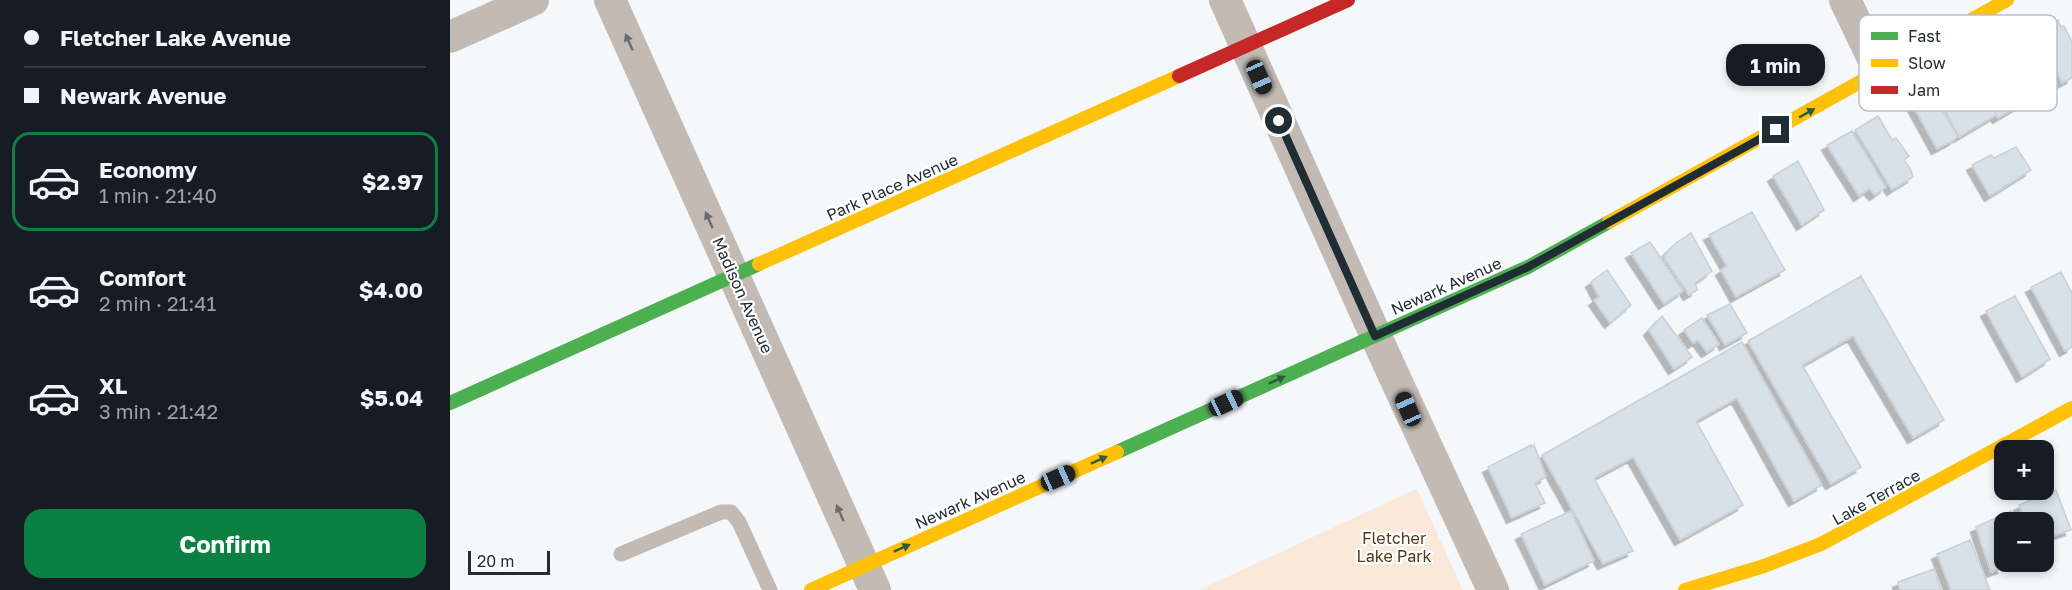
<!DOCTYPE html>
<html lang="en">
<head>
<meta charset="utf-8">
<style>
	:root { --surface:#171b24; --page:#20242c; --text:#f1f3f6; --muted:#9ea1a6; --line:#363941; --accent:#0b8043 }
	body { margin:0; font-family:"Golos Text",sans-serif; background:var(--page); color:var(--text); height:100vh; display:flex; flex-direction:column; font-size:22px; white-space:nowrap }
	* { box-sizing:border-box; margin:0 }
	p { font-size:20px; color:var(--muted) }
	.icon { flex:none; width:33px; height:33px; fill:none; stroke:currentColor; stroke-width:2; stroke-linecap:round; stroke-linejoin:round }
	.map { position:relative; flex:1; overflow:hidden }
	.sheet { display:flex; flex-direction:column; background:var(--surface); width:450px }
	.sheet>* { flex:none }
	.top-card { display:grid; align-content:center; height:132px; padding:0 24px; background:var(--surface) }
	.tools { position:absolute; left:1544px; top:440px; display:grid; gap:12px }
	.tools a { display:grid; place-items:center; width:60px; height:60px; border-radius:12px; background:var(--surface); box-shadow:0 3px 9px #0003; font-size:30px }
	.scale { position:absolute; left:18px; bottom:15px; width:82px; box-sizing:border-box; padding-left:6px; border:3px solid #212d35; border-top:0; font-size:16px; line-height:21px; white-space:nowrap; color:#212d35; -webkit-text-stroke:4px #fff; paint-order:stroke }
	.end { position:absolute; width:27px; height:27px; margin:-14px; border:8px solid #212d35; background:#fff; box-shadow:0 0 0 3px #fff }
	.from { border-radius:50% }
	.bubble { position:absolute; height:42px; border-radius:18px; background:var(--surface); box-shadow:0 3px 9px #0003; font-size:20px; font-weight:700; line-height:42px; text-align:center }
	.car { position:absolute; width:18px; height:36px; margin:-18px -9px; border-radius:8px; box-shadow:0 0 4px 2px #0007; background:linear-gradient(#222 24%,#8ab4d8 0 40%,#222 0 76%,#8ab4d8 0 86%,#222 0) }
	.top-card b { display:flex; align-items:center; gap:21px; height:57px; font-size:22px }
	.top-card b+b { border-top:2px solid var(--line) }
	.top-card i { width:15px; height:15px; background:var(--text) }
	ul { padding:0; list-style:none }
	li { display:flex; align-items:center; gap:18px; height:99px; margin:0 12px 9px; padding:0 12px; border:3px solid transparent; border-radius:18px }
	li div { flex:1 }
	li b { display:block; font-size:22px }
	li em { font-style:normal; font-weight:700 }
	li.current { border-color:var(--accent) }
	li>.icon { width:54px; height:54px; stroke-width:1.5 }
	.primary-button { display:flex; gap:12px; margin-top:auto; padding:12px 24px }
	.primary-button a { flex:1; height:69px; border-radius:18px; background:var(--accent); color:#fff; font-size:24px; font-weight:700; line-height:69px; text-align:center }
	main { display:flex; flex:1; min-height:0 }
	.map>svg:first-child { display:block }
	.green { fill:#fae8d8 }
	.building { fill:#d8e1e8; stroke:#c9d0d5; stroke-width:1.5; filter:url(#shadow) }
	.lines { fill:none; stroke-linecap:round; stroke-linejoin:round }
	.lane { stroke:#c2bab3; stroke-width:15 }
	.street { stroke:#c2bab3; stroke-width:32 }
	.fast { stroke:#4caf50; stroke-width:14 }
	.slow { stroke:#ffc107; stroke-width:14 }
	.jam { stroke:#c62828; stroke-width:14 }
	.oneway { fill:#696c6e }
	.oneway2 { fill:#305a3e }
	.route { stroke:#212d35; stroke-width:8 }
	.labels { text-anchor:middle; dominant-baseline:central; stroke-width:4.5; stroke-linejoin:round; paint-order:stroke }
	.street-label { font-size:16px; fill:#212d35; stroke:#fff }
	.park-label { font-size:16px; fill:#563719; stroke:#fff }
	.key { fill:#fff; stroke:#bcc0c2; stroke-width:1.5 }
	.key-label { font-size:16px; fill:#212d35 }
</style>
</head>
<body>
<main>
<section class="sheet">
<div class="top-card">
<b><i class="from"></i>Fletcher Lake Avenue</b>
<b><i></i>Newark Avenue</b>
</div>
<ul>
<li class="current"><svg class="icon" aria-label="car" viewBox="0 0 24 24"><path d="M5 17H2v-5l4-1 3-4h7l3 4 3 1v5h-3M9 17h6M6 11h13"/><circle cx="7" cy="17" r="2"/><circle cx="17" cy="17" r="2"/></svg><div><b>Economy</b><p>1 min · 21:40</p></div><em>$2.97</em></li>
<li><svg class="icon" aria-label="car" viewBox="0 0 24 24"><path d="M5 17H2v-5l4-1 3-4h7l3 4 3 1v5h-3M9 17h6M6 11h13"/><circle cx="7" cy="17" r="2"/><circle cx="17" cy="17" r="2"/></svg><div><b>Comfort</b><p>2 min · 21:41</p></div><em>$4.00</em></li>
<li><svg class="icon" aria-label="car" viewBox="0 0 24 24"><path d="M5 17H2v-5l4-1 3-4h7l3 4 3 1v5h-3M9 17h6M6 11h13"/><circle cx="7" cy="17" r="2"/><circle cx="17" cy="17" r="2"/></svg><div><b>XL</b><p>3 min · 21:42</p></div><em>$5.04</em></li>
</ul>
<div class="primary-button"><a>Confirm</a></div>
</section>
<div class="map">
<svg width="1622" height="590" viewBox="0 0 1622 590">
	<defs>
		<filter id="shadow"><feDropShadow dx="-5.5" dy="5.5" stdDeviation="0" flood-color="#0004"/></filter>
	</defs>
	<rect width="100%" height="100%" fill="#f5f8fb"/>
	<path class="green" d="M967,489L1013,590H749L966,489Z"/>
	<path class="building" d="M1608,20L1611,27L1614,26L1622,42V78L1612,83L1590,31Z
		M1543,54L1570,105L1548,118L1520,68Z
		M1517,81L1520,87L1527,83L1546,115L1509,137L1489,98Z
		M1479,89L1508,136L1504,140L1487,149L1460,100Z
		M1428,116L1442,140L1446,138L1459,156L1454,160L1461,170L1463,177L1442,190L1405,130Z
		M1402,131L1436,187L1425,195L1419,189L1409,196L1377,145Z
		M1566,147L1581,170L1540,196L1522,165L1541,155L1544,158Z
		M1348,161L1374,210L1352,225L1323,176Z
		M1302,212L1335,270L1286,297L1271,270L1277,266L1259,235Z
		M1241,233L1262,271L1245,283L1247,290L1239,295L1214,258L1218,251L1226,243Z
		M1200,242L1233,291L1214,304L1181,253Z
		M1157,270L1181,305L1160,323L1144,300L1149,297L1141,282Z
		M1611,272L1622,293V347L1615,351L1581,287Z
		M1411,276L1494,420L1463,438L1403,336L1352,365L1411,467L1381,484L1298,341Z
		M1565,296L1600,359L1572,377L1536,311Z
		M1280,304L1297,333L1275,345L1257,315Z
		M1212,316L1242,357L1224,369L1199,330Z
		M1252,318L1269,344L1257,352L1248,340L1243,343L1234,330Z
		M1292,342L1372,485L1344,501L1287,398L1246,421L1293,505L1230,540L1183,457L1144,478L1183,551L1153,564L1092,455Z
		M1081,445L1082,447L1084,445L1096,477L1085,483L1095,503L1062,518L1038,467Z
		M1606,490L1621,530L1593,539V522H1576L1569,505Z
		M1121,511L1144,561L1095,585L1071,534Z
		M1561,511L1565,522H1554L1555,561L1551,562L1553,568L1541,572L1526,527Z
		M1520,540L1540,590H1501L1487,554Z
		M1484,569L1491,590H1450L1448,582Z"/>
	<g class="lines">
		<path class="lane" d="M171,554L271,512H281L289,522L320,590"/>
		<path class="street" d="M160,0L425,590
			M775,0L939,365L1043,590
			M1395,0L1430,73
			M0,37L83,0"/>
		<path class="fast" d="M0,403L309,264
			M667,452L1078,267L1159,222"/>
		<path class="slow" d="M1159,222L1557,0
			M309,264L729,76
			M361,590L667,452
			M1235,590L1314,566L1371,544L1622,408"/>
		<path class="jam" d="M729,76L898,0"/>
	</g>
	<defs><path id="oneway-solid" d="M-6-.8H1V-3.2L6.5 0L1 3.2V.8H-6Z" transform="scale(1.5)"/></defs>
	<g class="oneway">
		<use href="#oneway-solid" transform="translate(179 42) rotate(-114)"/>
		<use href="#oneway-solid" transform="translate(259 220) rotate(-114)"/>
		<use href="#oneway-solid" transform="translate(390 513) rotate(-114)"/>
	</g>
	<g class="oneway2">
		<use href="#oneway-solid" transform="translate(1357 113) rotate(-29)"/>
		<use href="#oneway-solid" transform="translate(827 380) rotate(-24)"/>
		<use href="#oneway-solid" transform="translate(649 460) rotate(-24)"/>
		<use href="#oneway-solid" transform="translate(452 548) rotate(-24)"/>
	</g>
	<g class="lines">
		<path class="route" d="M829,121L925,336L1078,267L1326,130"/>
	</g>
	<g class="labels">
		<g class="street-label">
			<text transform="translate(442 187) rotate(-24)">Park Place Avenue</text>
			<text transform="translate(996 286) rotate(-24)">Newark Avenue</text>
			<text transform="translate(293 295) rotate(66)">Madison Avenue</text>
			<text transform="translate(1426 497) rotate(-29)">Lake Terrace</text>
			<text transform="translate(520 500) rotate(-24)">Newark Avenue</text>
		</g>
		<g class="park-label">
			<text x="944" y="538">Fletcher<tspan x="944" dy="18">Lake Park</tspan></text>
		</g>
	</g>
	<rect x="1409" y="15" width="198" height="96" rx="9" class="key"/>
	<rect x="1421" y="32" width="27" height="8" fill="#4caf50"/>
	<rect x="1421" y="59" width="27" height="8" fill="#ffc107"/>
	<rect x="1421" y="86" width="27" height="8" fill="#c62828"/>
	<g class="key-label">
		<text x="1458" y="42">Fast</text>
		<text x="1458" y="69">Slow</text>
		<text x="1458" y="96">Jam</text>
	</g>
</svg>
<div class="tools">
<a>+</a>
<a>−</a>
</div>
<div class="scale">20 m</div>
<i class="end from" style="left:829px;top:121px"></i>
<i class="end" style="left:1326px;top:130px"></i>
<div class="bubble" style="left:1276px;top:44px;width:99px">1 min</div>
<i class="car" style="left:809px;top:77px;rotate:156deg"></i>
<i class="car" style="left:776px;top:403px;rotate:65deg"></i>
<i class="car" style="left:958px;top:409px;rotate:336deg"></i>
<i class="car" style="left:608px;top:478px;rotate:66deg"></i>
</div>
</main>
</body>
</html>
